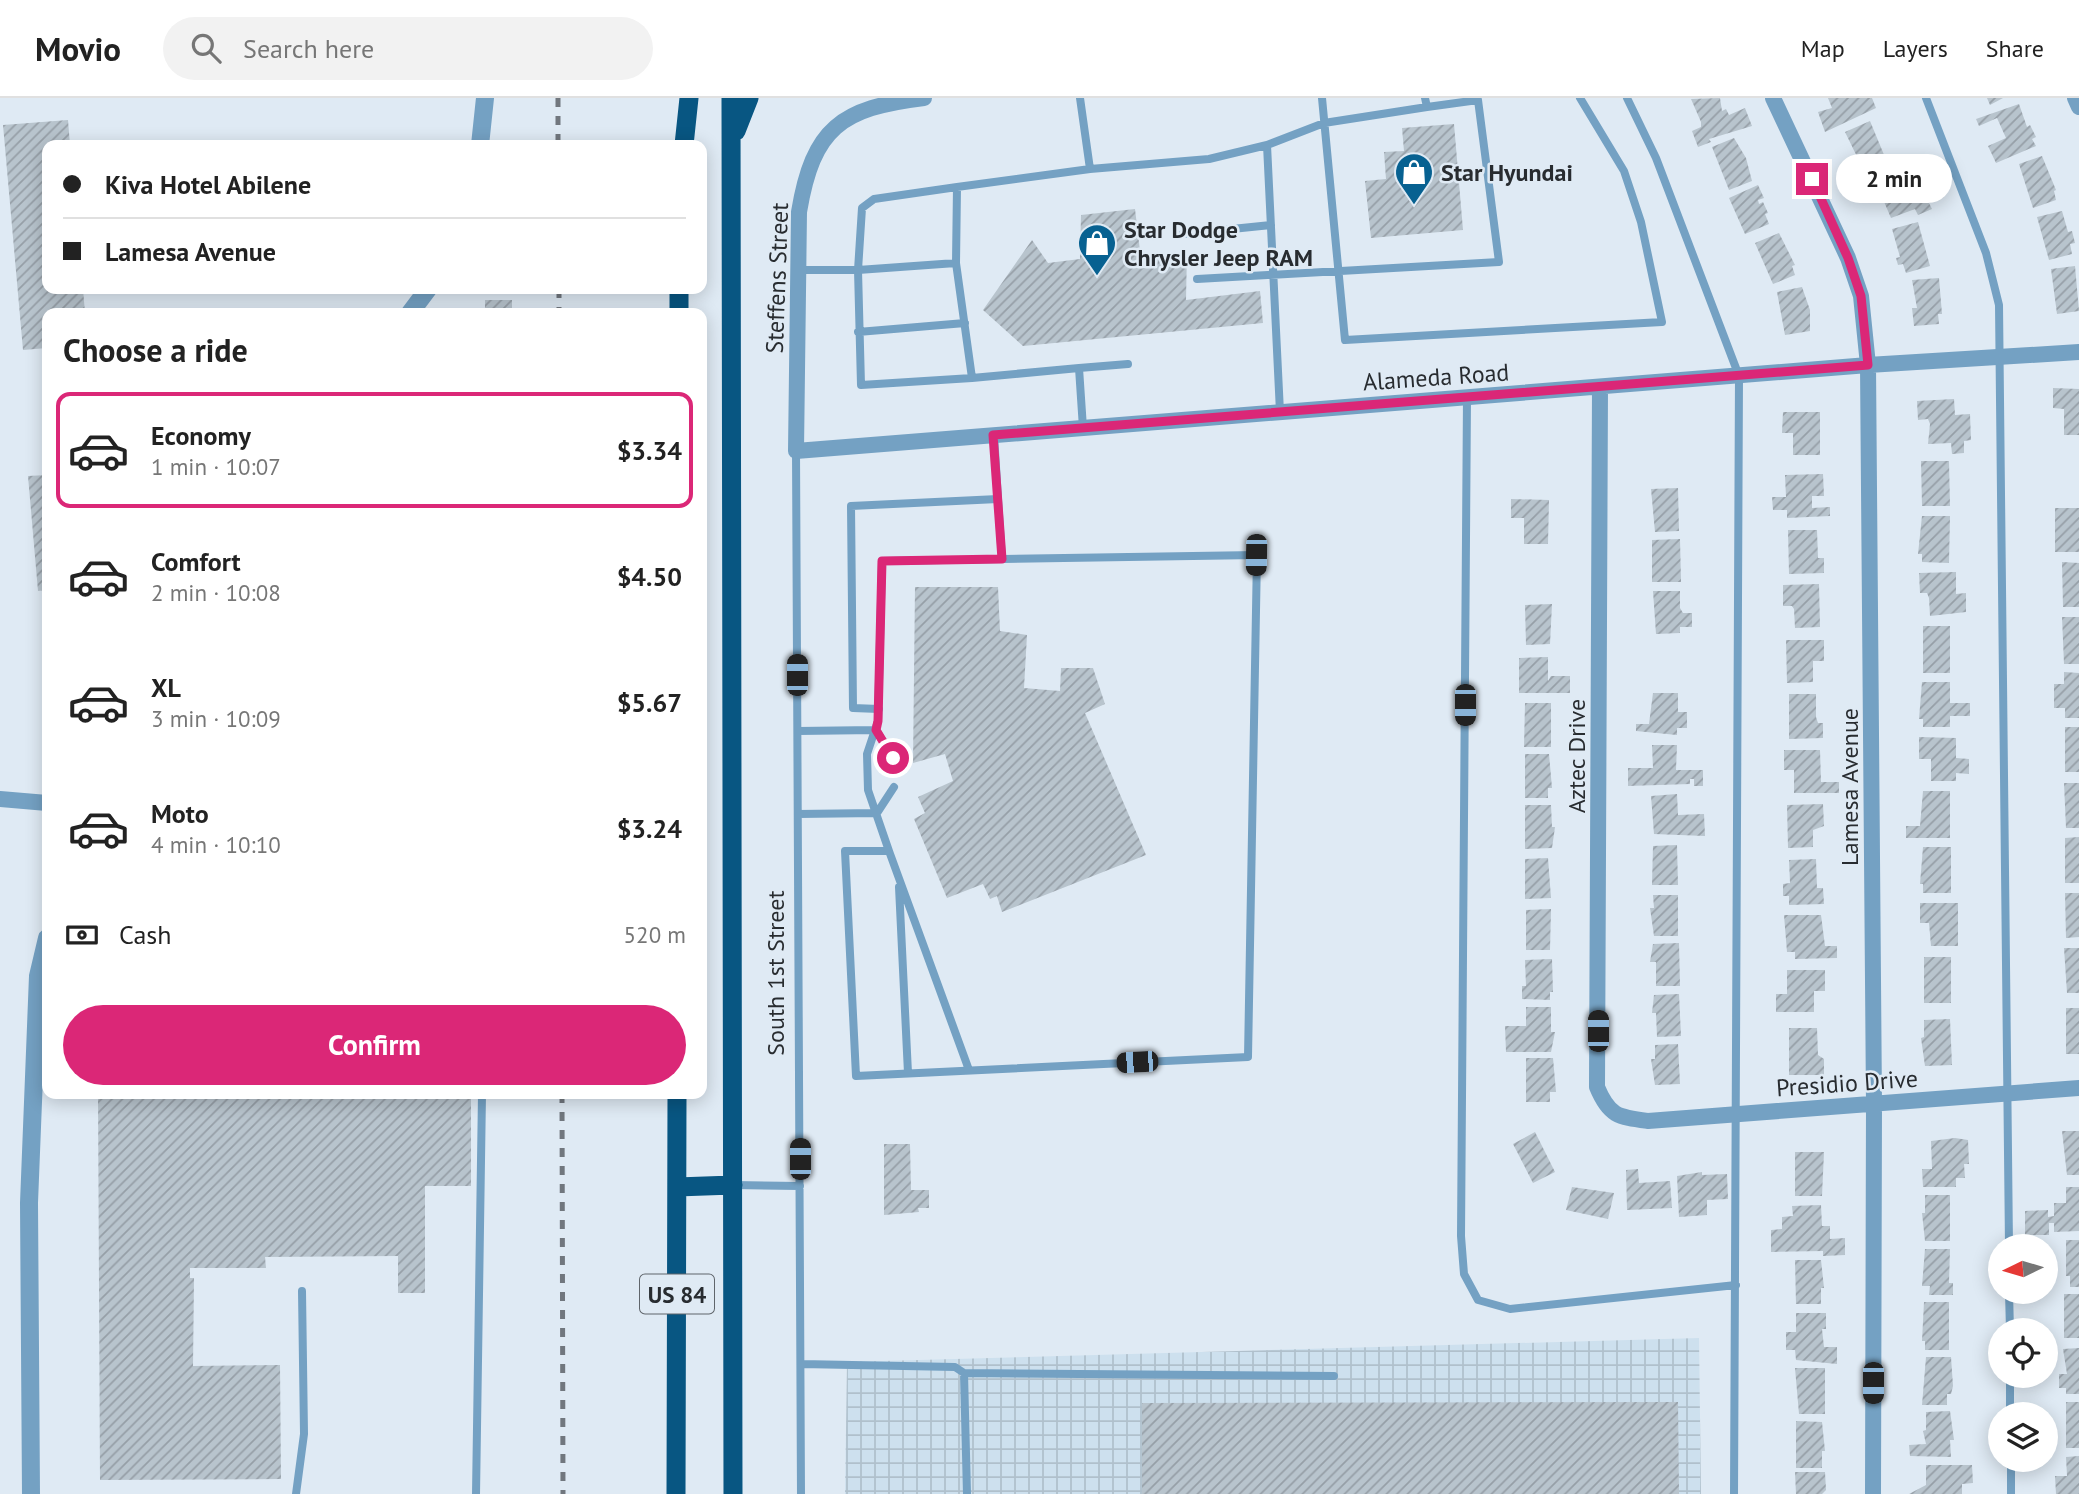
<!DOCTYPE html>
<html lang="en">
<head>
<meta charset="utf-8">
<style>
	:root { --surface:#fff; --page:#f2f2f2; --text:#222; --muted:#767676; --line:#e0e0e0; --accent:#db2777 }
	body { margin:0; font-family:"PT Sans",sans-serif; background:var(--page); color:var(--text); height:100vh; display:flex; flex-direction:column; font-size:26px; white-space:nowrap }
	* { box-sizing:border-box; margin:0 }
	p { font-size:23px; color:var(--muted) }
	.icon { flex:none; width:38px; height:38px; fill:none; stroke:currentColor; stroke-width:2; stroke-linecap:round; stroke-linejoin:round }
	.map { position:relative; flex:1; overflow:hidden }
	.drawer { position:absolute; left:42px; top:210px; width:665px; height:791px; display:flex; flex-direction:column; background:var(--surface); border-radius:14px; box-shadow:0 4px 18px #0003 }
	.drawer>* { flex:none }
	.top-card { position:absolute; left:42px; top:42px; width:665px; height:154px; border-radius:14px; box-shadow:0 4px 18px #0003; display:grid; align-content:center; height:154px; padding:0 21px; background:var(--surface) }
	.needle { width:46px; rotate:265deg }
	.controls { position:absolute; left:1988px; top:1136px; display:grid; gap:14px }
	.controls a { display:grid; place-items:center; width:70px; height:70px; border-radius:50%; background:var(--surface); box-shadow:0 4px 18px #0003; font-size:35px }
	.end { position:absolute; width:32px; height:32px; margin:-16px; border:9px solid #db2777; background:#fff; box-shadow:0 0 0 4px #fff }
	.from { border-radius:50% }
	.bubble { position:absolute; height:49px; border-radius:24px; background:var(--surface); box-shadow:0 4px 18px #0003; font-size:23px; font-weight:700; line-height:49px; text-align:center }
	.car { position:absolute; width:21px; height:42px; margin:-21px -10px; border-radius:9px; box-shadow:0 0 5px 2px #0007; background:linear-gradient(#222 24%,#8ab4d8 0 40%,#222 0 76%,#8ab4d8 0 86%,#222 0) }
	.top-card b { display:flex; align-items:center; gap:24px; height:66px; font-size:26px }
	.top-card b+b { border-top:2px solid var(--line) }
	.top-card i { width:18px; height:18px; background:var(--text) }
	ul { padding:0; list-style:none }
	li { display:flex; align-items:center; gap:21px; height:116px; margin:0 14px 10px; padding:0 7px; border:4px solid transparent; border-radius:14px }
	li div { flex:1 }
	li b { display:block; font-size:26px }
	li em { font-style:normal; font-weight:700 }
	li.on { border-color:var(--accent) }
	li>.icon { width:63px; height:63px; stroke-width:1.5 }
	h2 { padding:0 21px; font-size:32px; line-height:84px }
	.pay { display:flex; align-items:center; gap:18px; height:77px; padding:0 21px; font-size:26px }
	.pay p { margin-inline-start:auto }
	.button { display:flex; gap:14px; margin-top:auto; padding:14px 21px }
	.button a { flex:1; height:80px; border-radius:42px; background:var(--accent); color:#fff; font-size:28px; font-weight:700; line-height:80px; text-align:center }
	header { display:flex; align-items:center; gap:42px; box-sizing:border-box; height:98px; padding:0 35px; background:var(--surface); border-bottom:2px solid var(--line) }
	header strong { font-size:33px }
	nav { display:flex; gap:38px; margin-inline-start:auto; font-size:24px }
	.search { width:490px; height:63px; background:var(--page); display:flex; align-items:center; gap:18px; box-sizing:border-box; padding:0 24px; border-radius:38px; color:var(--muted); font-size:26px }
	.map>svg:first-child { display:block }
	.industrial { fill:url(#industrial-grid) }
	.building { fill:url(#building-hatch) }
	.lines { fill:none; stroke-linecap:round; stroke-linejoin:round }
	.service { stroke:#74a1c3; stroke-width:8 }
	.minor { stroke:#74a1c3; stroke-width:16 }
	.tertiary { stroke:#74a1c3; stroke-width:18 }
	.trunk { stroke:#085682; stroke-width:19 }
	.rail { stroke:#71777e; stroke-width:5; stroke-dasharray:9 9; stroke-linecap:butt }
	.route { stroke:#db2777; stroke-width:9 }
	.labels { text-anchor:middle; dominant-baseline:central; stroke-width:5; stroke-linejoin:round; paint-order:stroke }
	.shield { fill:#dfeaf4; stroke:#5f656b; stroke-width:2 }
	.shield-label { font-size:23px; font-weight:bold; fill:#282c30 }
	.poi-label { font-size:24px; font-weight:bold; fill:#282c30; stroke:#dfeaf4; text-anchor:start }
	.street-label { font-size:24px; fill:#282c30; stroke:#dfeaf4 }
</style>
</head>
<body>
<header>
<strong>Movio</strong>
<div class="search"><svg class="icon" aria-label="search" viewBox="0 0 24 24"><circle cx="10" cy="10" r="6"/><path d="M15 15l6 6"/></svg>Search here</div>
<nav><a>Map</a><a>Layers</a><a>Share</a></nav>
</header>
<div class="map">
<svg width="2079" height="1396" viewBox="0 0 2079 1396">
	<defs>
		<pattern id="industrial-grid" width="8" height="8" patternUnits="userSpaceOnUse" patternTransform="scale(1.75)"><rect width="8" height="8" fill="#cde0ee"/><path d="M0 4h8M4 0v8" fill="none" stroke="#b0c0cc"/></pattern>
		<pattern id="building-hatch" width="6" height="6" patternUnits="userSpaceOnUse" patternTransform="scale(1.75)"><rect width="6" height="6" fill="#b8c4cd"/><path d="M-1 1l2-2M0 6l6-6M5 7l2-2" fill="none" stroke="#969fa7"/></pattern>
	</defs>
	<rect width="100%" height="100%" fill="#dfeaf4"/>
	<path class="industrial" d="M1699,1240L1701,1396H845L847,1264Z"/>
	<path class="building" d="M1720,0L1722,13L1726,11L1729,17L1745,10L1752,28L1709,41L1711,44L1698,49L1692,33L1701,29V24L1691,1Z
		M1828,0H1872L1876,10L1825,34L1818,14L1832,10Z
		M1987,0H2003L1990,7Z
		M2019,6L2027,29L2030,27L2036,39L2032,41L2036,48L1996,65L1988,48L2006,40L1997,20L1979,28L1976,21Z
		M68,22L70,47H47V191H83L85,215H47V250L23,252L3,27Z
		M1870,23L1887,64L1865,75L1845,34Z
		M1454,26L1463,132L1371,140L1365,83L1386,81L1384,54L1404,53L1402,30Z
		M1734,40L1746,60L1752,83L1729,92L1712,49Z
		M2042,58L2056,92L2054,93L2056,102L2033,110L2019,66Z
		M1904,62L1908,70L1912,68L1916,78L1923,75L1928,89L1939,85L1944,99L1929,105L1932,111L1918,117L1915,111L1891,120L1882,99L1885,97L1877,100L1869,78L1886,72L1888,77L1900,72L1897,64Z
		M1758,87L1764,100L1758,102L1759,106L1763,104L1768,115L1765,116L1769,126L1745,136L1729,100Z
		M1135,111L1141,161L1187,153L1186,202L1260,193L1263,225L1023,248L983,212L1032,142L1048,165L1080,161L1081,117Z
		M2062,113L2068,134L2072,133L2075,145L2070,146L2072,156L2049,162L2037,119Z
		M1918,124L1930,168L1906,175L1903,166L1898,167L1896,160L1900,159L1892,131Z
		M1779,135L1795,167L1792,168L1795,177L1773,186L1755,145Z
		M2075,168L2079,213L2057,216L2051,171Z
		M1939,180L1942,216H1938L1939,226L1914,228L1912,210H1917L1912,182Z
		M1802,189L1810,212V233L1785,237L1777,194Z
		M485,202H512V215H485Z
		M2053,290L2079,291V337H2064V311L2053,310Z
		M1954,301L1955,317L1970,316L1971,342L1964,343V355L1952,356L1951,345L1928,346L1930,326L1928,321L1918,322L1917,303Z
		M1783,314H1820V357H1793V335H1782Z
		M1921,363H1949L1950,408H1922Z
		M1823,376L1824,398H1812V410L1830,409V418L1787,420V412H1773L1772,399H1786L1785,377Z
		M47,377V492L38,493L28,378Z
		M1678,390L1679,433L1655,434L1651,391Z
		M1511,401L1549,402L1548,446H1524V420H1511Z
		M2055,410H2079V454H2055Z
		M1922,418H1950L1949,465L1922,464V456H1918Z
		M1788,432H1817L1818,460H1824V475L1789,476Z
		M1680,441L1681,484H1652V442Z
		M2062,464L2079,465V509H2063Z
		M1956,474V496L1966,495V514L1930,518L1929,500L1927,495H1920L1919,475Z
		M1819,486L1820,529L1795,530L1794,511L1792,508H1783V487Z
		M915,489H998L1000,533L1027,537L1024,590L1060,593L1061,570H1093L1105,606L1085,615L1146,757L1002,814L997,798L990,801L983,786L947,800L914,721L925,715L918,699L953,683L945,656L913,665Z
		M1653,493H1680V510L1683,515H1692V529H1680V535L1656,536Z
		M1552,506L1550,546L1526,547L1525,507Z
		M2062,519H2079V566H2064Z
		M1923,528H1950V575H1923Z
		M1786,542H1824V563H1813V584L1787,585Z
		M1548,559V583L1551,578H1570V595H1519V560Z
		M2064,574L2079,575V620H2065V610H2054V586H2064Z
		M1922,584H1950V605H1970V618H1950V629H1923V621H1919Z
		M1653,595H1678V614H1687V630H1677V637L1636,633V626H1649Z
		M1789,596H1816V619L1818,625H1823V640L1789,641Z
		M1525,605H1551V649H1524Z
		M2065,629H2079V674H2065Z
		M1919,639L1956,640V660L1969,661V676L1956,675V683H1931V661H1919Z
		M1652,647H1677L1676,672H1703V688H1694V681H1690V686L1628,688V670H1653Z
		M1784,652H1820L1821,684H1839V695H1794V672H1784Z
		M1525,656H1549L1552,690H1548V700H1525Z
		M2064,685H2079V730H2066Z
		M1923,693H1950V740H1906V728H1920Z
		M1677,696L1678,717L1704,716L1705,738L1654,736L1651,698Z
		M1823,706L1824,728L1813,732V749L1788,750L1787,707Z
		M1525,707H1551L1552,729H1555L1552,750L1525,751Z
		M2079,739V785H2065V740Z
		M1677,747L1678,787H1652L1653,748Z
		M1923,749H1951V795H1923V786H1920Z
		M1548,760L1551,800L1525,801V761Z
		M1816,761L1817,790H1823L1824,806L1789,807V798H1783V786L1790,785L1789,762Z
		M2065,795H2079V839L2066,840Z
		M1653,797H1678V838H1654L1650,810H1654Z
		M1920,805H1958V848H1931L1929,825H1920Z
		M1551,811L1550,852H1526V812Z
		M1784,817H1821L1825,848H1837V860L1795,861V854H1787Z
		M1679,845L1680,888H1656V864H1650L1653,846Z
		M2064,850H2079V895H2067Z
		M1924,859H1951V905H1924Z
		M1552,861L1553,894H1550V902L1522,901V888H1526L1525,862Z
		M1787,872H1825V893H1814V914H1776V896H1787Z
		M1679,896L1681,938L1657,939L1656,915H1652L1654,897Z
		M1526,909H1551V934H1555L1551,954H1506L1505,928H1526Z
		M2066,910H2079V956H2066Z
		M1950,921L1952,967L1925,968L1921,940L1924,939V922Z
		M1789,930H1817L1818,957L1824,961V977H1789Z
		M1678,946L1680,986L1655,987L1651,961H1655V947Z
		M1526,960H1553L1556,994H1550V1004H1526Z
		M98,996H471V1088H425V1195H398V1158L265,1159L266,1170H190V1180H194L193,1268L280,1267L281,1381L100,1382Z
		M2062,1033H2079V1077H2067Z
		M1535,1034L1555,1074L1533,1085L1513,1046Z
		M1955,1040L1968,1042L1969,1066H1964L1965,1080H1956V1089H1923L1922,1071H1932L1931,1043Z
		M884,1046H910L911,1092H929V1110H918L919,1114L884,1117Z
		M1795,1054H1824L1822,1098H1795Z
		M1638,1071L1639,1085L1670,1083L1672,1110L1627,1112L1626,1072Z
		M1702,1074V1077L1727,1076L1728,1101L1707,1102V1117L1679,1119L1677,1078Z
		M1572,1089L1614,1095L1608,1121L1566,1112Z
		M2066,1089H2079V1133L2054,1134V1125H2049V1137H2025V1113L2048,1112V1119L2054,1118V1105H2066Z
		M1925,1097H1950V1143H1925L1922,1115H1925Z
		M1821,1107L1822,1128H1830V1141L1845,1140V1157L1823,1158V1153L1771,1154V1132L1782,1131V1119L1793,1118L1792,1108Z
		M2066,1142H2079V1189H2070V1178H2066Z
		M1925,1151H1950L1949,1185H1953V1197H1929L1930,1188H1922Z
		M1795,1162H1821L1824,1190H1821V1206H1796Z
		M2064,1196H2079V1240H2064Z
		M1924,1204H1949V1252H1925V1243H1922Z
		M1796,1215H1826V1231H1822L1824,1249H1837V1266L1796,1262L1795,1252H1786V1234H1796Z
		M2079,1250V1296H2066V1290H2059V1276H2067L2063,1251Z
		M1926,1259H1951L1953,1288L1951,1296H1947V1307H1922Z
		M1795,1270H1825V1316H1799Z
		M1678,1304L1679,1396H1142V1305Z
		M2066,1304H2079V1350H2066Z
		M1950,1313L1954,1342H1950L1951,1359L1910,1358L1909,1347L1926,1346L1923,1333L1926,1332V1314Z
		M1796,1323L1822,1324L1825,1353H1822V1370H1796Z
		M2079,1358V1396H2056L2055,1378H2067L2066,1359Z
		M1926,1367H1972L1973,1385L1962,1386V1396H1909L1926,1387Z
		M1795,1374H1825L1826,1392L1822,1396H1796Z"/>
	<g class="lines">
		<path class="service" d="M1080,0L1090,71L1209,61L1267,47
			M1322,0L1345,242L1662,224L1641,124L1624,73L1580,0
			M1627,0L1656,60L1739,278L1734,1396
			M1926,0L1986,155L1999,207L2009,1148
			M957,89L874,101L862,110L858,172L861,287L972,280
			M1183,136L1271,127
			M956,165L957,89L1090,71
			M798,172H858L956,165L972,280L1079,270L1083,330
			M1197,181L1499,164L1478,2L1427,9
			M858,234L965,225
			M1079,270L1128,266
			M1467,300L1461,1138L1464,1176L1478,1202L1510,1211L1736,1187
			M1280,314L1267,47L1324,25L1427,9L1425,0
			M796,353L801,1396
			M998,401L1002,461
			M879,611L853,610L851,408L998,401L994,337
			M876,632L893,660
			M798,633L876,632
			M798,716L877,715L894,689
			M889,753L868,692L867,656L878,623L882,463L1257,457L1248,959L856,978L845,753H889L969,972
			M899,789L908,975
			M733,1087L800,1088
			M2009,1194L2010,1232
			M801,1266L955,1269L964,1275L967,1396
			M964,1275L1334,1278
			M2010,1278V1316
			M2011,1362V1396
			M296,1396L304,1336L302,1193
			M476,1396L482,996"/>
		<path class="minor" d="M924,0C841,10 813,30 799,114L796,353L1868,267L2079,254
			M1773,0L1848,160L1861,198L1868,267L1874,1006L1873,1396
			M2075,0L2079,9
			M1600,290L1597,989C1609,1018 1618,1019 1648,1023L2079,990
			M0,701L47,705"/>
		<path class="tertiary" d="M480,47L485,0
			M410,215L428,191
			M31,1396L29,1105L38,878L47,840"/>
		<path class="trunk" d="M731,0L733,1396
			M736,33L749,0
			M684,47L689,0
			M679,215V191
			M677,1089L733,1087
			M676,1396L677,996"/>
		<path class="rail" d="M558,0V47
			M559,191V215
			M562,996L563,1396"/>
	</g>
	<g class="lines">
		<path class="route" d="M893,660L876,632L878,623L882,463L1002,461L993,337L1868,267L1861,198L1848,160L1812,81"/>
	</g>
	<defs>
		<symbol id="shop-pin" viewBox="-11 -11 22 30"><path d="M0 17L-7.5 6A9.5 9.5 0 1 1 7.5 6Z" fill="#076191" stroke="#dfeaf4"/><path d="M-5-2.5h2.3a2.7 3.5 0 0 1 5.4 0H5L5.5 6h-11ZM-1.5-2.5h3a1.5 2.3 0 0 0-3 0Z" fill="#fff"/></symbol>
	</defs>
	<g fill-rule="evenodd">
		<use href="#shop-pin" x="1392" y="52" width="44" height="60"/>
		<use href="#shop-pin" x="1075" y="123" width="44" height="60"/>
	</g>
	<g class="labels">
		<rect class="shield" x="640" y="1176.5" width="74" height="39" rx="5"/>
		<g class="shield-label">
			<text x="677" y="1196">US 84</text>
		</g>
		<g class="poi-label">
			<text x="1441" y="74">Star Hyundai</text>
			<text x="1124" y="131">Star Dodge<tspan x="1124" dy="28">Chrysler Jeep RAM</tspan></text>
		</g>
		<g class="street-label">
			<text transform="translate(777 180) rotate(-88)">Steffens Street</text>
			<text transform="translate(1436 279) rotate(-4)">Alameda Road</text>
			<text transform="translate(1576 658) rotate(-90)">Aztec Drive</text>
			<text transform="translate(1849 689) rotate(-90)">Lamesa Avenue</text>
			<text transform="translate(775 875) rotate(-90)">South 1st Street</text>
			<text transform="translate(1847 985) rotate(-4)">Presidio Drive</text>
		</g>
	</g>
</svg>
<div class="controls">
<a><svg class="needle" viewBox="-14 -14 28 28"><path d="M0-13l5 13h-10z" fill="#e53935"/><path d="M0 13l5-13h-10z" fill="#767676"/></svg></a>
<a><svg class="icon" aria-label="locate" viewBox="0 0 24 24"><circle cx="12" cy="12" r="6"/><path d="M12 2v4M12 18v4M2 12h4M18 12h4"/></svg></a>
<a><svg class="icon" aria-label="layers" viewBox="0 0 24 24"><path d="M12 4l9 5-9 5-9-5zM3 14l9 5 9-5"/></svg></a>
</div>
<i class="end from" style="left:893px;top:660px"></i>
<i class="end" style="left:1812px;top:81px"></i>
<div class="bubble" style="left:1836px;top:56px;width:116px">2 min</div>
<i class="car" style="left:1256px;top:457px;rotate:181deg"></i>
<i class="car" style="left:797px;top:577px;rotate:0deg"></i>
<i class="car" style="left:1465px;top:607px;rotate:180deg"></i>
<i class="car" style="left:1598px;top:933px;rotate:0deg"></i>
<i class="car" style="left:1137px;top:964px;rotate:267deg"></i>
<i class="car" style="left:800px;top:1061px;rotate:0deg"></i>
<i class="car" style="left:1873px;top:1285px;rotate:180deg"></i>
<div class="top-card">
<b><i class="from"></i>Kiva Hotel Abilene</b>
<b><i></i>Lamesa Avenue</b>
</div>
<section class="drawer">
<h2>Choose a ride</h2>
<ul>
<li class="on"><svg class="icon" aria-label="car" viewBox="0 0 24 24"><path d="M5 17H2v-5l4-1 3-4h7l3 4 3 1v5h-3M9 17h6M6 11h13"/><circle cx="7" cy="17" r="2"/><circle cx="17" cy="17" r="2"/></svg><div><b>Economy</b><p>1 min · 10:07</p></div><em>$3.34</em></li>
<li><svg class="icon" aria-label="car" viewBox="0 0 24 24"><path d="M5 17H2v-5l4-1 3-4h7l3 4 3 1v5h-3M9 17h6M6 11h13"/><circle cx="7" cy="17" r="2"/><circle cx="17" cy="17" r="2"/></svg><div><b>Comfort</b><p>2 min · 10:08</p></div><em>$4.50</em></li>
<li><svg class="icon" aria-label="car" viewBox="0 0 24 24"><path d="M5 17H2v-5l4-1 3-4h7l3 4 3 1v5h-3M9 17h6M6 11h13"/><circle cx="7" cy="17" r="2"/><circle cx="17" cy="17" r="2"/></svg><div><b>XL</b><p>3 min · 10:09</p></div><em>$5.67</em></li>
<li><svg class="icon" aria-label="car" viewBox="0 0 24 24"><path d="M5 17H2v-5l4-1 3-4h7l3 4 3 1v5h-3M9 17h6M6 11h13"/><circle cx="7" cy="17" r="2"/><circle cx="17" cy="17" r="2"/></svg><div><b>Moto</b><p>4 min · 10:10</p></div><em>$3.24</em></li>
</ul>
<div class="pay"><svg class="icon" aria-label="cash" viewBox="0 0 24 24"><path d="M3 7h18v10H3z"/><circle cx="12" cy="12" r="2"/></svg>Cash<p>520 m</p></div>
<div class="button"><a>Confirm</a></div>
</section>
</div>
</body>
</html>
